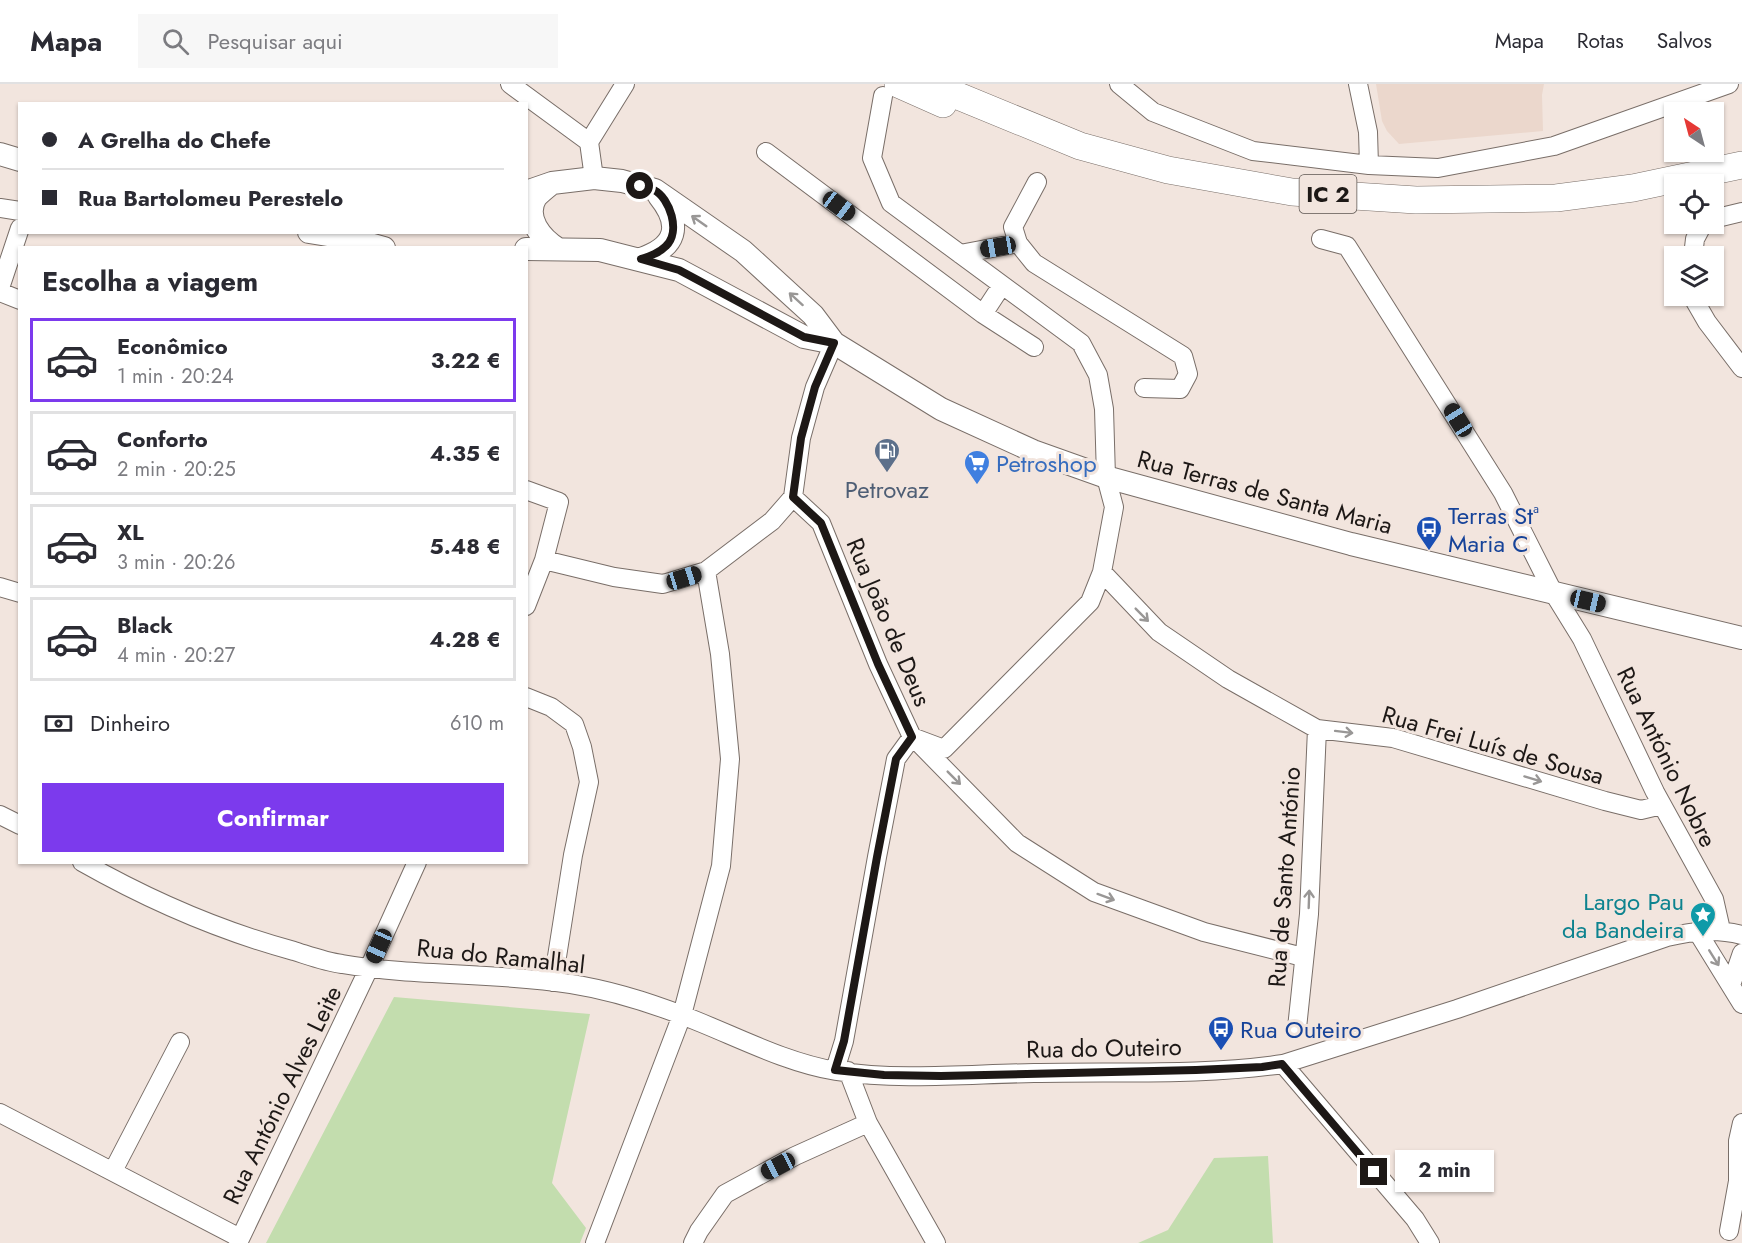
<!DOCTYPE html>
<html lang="pt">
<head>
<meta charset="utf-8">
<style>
	:root { --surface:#fff; --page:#f7f7f7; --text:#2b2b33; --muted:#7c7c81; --line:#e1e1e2; --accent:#7c3aed }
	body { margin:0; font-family:Jost,sans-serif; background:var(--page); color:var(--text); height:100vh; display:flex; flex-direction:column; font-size:22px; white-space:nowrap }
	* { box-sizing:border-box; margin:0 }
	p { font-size:20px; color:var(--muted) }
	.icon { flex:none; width:33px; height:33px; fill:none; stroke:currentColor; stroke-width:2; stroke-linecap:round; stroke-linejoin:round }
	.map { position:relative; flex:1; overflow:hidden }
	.details { position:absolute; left:18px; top:162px; width:510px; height:618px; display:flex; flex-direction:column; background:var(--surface); border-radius:0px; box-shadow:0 2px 4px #0004 }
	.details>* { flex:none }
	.banner { position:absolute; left:18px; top:18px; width:510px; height:132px; border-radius:0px; box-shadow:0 2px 4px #0004; display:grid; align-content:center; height:132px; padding:0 24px; background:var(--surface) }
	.needle { width:39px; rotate:324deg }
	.tools { position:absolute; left:1664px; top:18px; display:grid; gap:12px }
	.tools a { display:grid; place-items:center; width:60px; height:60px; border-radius:0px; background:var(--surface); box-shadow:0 2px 4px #0004; font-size:30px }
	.end { position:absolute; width:27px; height:27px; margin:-14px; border:8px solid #1d1816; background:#fff; box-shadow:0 0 0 3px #fff }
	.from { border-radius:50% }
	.bubble { position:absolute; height:42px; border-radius:0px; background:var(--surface); box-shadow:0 2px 4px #0004; font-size:20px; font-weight:700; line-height:42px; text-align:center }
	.car { position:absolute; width:18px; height:36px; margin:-18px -9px; border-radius:8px; box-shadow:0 0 4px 2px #0007; background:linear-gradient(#222 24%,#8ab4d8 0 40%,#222 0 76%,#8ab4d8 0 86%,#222 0) }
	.banner b { display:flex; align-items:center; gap:21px; height:57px; font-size:22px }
	.banner b+b { border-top:2px solid var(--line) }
	.banner i { width:15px; height:15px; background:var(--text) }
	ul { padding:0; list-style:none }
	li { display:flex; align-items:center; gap:18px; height:84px; margin:0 12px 9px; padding:0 12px; border:3px solid var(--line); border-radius:0px }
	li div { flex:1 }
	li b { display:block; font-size:22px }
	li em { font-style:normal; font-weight:700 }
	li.selected { border-color:var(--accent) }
	li>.icon { width:54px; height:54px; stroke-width:1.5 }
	h2 { padding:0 24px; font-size:27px; line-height:72px }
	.pay { display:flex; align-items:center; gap:15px; height:66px; padding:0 24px; font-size:22px }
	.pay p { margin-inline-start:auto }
	.action { display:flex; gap:12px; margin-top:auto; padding:12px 24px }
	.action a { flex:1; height:69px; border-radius:0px; background:var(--accent); color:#fff; font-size:24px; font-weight:700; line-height:69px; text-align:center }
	header { display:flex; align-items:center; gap:36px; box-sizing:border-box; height:84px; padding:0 30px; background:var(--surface); border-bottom:2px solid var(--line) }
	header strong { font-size:28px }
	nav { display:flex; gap:33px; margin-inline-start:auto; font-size:21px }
	.search { width:420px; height:54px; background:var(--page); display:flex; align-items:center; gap:15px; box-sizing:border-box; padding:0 21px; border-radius:0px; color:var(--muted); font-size:22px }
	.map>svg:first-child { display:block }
	.built { fill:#ebd7cc }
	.green { fill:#c3ddae }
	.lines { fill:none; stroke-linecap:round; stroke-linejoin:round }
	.minor-casing { stroke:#796e68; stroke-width:20 }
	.major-casing { stroke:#796e68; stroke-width:24 }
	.highway-casing { stroke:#796e68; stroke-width:28 }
	.minor { stroke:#fff; stroke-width:18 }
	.major { stroke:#fff; stroke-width:22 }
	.highway { stroke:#fff; stroke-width:27 }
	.oneway { stroke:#999796 }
	.route { stroke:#1d1816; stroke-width:8 }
	.labels { text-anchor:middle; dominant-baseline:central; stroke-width:6; stroke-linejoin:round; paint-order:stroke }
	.shield { fill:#f2e5de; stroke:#5d5652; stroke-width:1.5 }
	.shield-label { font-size:22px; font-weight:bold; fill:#1d1816 }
	.shop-label { font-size:24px; fill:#366cbe; stroke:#f2e5de; text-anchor:start }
	.service-label { font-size:24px; fill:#4e5e75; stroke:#f2e5de }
	.street-label { font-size:24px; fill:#1d1816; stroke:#f2e5de }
	.transit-label { font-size:24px; fill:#164399; stroke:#f2e5de; text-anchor:start }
	.culture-label { font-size:24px; fill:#0d838f; stroke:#f2e5de; text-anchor:end }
</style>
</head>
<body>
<header>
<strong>Mapa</strong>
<div class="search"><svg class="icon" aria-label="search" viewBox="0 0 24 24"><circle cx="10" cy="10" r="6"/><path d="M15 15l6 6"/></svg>Pesquisar aqui</div>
<nav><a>Mapa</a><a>Rotas</a><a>Salvos</a></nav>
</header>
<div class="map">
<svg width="1742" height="1159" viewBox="0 0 1742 1159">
	<rect width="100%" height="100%" fill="#f2e5de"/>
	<path class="built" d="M1376,0H1544L1542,11L1543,47L1399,60L1387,47L1382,37Z"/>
	<path class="green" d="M394,913L590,930L552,1099L586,1144L580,1159H266Z
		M1268,1072L1273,1159H1138L1168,1146L1214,1074Z"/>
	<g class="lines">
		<defs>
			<path id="minor" d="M510,0L589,58L594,94
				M1119,0L1153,28L1253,67L1369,81L1438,84L1554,62L1729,0
				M1358,0L1368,48L1369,81
				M883,12L872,74L891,119L1081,259L1098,291L1104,325L1106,393L1114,423L1102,488L1090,518L944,665L912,653
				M589,58L625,0
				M766,68L983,230L1034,263
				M1037,98L1013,143L1018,159L1034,179L1183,272L1188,290L1180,305L1144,304
				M0,124L20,127
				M1713,135L1742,128
				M1321,155L1347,162L1503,409L1553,508L1582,555L1655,708L1714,815L1721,846
				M960,170L1018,159
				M1693,172L1695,155L1703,140
				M0,204L20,144
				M0,208L20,216
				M1692,212L1707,238L1742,284
				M983,230L1002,201
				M834,259L815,303L801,354L793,413L821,439L878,580L912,653L896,675L877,773L844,957L835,986
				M526,406L559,418L544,476L526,522
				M544,476L614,493L663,500L706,487L772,437L793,413
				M1102,488L1159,548L1228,595L1317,645L1393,654L1605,717L1641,726L1662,721
				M0,503L20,509
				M526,613L551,623L574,640L582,663L589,698L573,771L553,898
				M918,658L1017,759L1094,808L1204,848L1303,873
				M0,731L20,741
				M82,778C149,816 220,847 294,867C310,872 326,878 342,880C417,893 495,888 571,900C609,906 648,918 684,932C734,951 783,978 836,987C901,997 969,990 1034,989C1117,987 1201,992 1283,980L1457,925L1667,853C1695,847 1714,844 1742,851
				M1697,847L1742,920
				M1731,901L1742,869
				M1297,944L1309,830L1317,645
				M1283,980L1415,1135L1430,1159
				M848,987L868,1039L936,1159
				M0,1029L240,1154
				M113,1087L180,958
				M1729,1147L1738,1097V1057L1742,1039
				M238,1159L369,884L417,778
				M595,1159L682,931L721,782L730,675L720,570L706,487
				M693,1159L699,1147L725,1110L795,1072L868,1039"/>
			<path id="major" d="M0,70L20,76
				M551,100C546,104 540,109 536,113C523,134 542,155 558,165
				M526,108L552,99L594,94L622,97L655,106L743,167L813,231L834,259
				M309,148L352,155L384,164
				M526,165L600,166L679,186L804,253L834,259L941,325L1033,367L1106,393L1351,460L1742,554
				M641,175C676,163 683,142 659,112"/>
			<path id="highway" d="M898,0L943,20
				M929,0L1080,62L1168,86L1292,108L1416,116L1556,114L1633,104L1742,81"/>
		</defs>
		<use href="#minor" class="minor-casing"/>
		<use href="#major" class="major-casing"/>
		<use href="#highway" class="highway-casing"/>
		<use href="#minor" class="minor"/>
		<use href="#major" class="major"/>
		<use href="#highway" class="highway"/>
	</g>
	<defs><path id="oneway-shaft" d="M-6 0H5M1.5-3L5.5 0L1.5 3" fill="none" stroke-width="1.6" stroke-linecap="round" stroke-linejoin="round" transform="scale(1.5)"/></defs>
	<g class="oneway">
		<use href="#oneway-shaft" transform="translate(699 137) rotate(-145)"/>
		<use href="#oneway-shaft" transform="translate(796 215) rotate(-138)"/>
		<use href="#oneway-shaft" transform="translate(1142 531) rotate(45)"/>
		<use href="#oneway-shaft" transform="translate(1344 648) rotate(7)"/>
		<use href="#oneway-shaft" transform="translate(954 694) rotate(45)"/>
		<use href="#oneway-shaft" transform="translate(1533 695) rotate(17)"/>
		<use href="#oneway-shaft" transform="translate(1106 813) rotate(20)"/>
		<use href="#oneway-shaft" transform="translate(1309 815) rotate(-88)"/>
		<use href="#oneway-shaft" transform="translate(1714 874) rotate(58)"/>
	</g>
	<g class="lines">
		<path class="route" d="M640,102C644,103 650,104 654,106C670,114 681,148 666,162C659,169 650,172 641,175L679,186L804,253L834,259L815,303L801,354L793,413L821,439L878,580L912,653L896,675L877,773L844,957L835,986L884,991L941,992L1196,986L1262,983L1282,980L1374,1088"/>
	</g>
	<defs>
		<symbol id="fuel-pin" viewBox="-11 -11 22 30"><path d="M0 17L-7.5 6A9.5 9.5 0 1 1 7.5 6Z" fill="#5c6f8a" stroke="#f2e5de"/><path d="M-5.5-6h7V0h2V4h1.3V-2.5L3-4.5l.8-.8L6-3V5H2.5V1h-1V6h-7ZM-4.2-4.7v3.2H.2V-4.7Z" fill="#fff"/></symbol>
		<symbol id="supermarket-pin" viewBox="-11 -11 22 30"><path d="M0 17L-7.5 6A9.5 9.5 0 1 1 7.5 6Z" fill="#3f7fe0" stroke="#f2e5de"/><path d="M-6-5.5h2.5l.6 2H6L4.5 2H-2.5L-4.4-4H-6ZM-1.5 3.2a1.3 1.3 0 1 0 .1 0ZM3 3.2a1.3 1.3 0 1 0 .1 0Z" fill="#fff"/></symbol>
		<symbol id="bus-pin" viewBox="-11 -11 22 30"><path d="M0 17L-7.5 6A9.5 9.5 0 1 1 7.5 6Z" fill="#1a4fb4" stroke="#f2e5de"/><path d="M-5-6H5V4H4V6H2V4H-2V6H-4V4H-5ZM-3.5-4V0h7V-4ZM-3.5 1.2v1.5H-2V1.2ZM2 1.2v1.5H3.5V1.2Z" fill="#fff"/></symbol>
		<symbol id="sight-pin" viewBox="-11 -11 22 30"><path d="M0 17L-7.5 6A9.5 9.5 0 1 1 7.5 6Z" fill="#0f9aa8" stroke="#f2e5de"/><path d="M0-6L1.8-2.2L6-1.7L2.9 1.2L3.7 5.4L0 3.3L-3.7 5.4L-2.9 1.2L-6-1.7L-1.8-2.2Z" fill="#fff"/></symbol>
	</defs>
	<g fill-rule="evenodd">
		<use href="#fuel-pin" x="872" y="352" width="30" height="40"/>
		<use href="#supermarket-pin" x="962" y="364" width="30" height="40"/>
		<use href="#bus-pin" x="1414" y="430" width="30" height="40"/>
		<use href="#sight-pin" x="1688" y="816" width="30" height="40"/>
		<use href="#bus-pin" x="1206" y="930" width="30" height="40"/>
	</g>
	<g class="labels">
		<rect class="shield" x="1299.5" y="91" width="57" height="38" rx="4.5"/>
		<g class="shield-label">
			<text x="1328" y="110">IC 2</text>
		</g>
		<g class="shop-label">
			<text x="996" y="379">Petroshop</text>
		</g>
		<g class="service-label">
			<text x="887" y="405">Petrovaz</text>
		</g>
		<g class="street-label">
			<text transform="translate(1265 408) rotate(15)">Rua Terras de Santa Maria</text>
			<text transform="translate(889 538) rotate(67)">Rua João de Deus</text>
			<text transform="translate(1493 661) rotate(16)">Rua Frei Luís de Sousa</text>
			<text transform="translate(1667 673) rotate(64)">Rua António Nobre</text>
			<text transform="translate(1284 793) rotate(-86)">Rua de Santo António</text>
			<text transform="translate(501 872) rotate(6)">Rua do Ramalhal</text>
			<text transform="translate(1104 964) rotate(-1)">Rua do Outeiro</text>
			<text transform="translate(282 1011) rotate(-64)">Rua António Alves Leite</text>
		</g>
		<g class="transit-label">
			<text x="1448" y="431">Terras Stª<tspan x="1448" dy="28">Maria C</tspan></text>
			<text x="1240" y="945">Rua Outeiro</text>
		</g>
		<g class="culture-label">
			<text x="1684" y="817">Largo Pau<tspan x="1684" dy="28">da Bandeira</tspan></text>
		</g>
	</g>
</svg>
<div class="tools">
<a><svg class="needle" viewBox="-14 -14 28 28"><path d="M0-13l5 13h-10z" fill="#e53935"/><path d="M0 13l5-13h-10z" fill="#7c7c81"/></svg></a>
<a><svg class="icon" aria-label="locate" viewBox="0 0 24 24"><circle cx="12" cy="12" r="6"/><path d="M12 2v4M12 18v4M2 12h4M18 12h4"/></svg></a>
<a><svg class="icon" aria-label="layers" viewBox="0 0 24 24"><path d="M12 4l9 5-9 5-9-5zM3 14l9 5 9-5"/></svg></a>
</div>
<i class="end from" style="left:640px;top:102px"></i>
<i class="end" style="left:1374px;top:1088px"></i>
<div class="bubble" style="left:1395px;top:1066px;width:99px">2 min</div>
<i class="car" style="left:839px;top:122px;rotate:127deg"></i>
<i class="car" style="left:998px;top:163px;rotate:260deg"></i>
<i class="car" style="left:1458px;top:336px;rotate:328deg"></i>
<i class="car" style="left:684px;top:494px;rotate:73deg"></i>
<i class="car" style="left:1588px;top:517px;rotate:103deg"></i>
<i class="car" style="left:379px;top:862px;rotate:204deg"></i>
<i class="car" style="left:778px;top:1082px;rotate:242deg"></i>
<div class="banner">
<b><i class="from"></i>A Grelha do Chefe</b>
<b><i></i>Rua Bartolomeu Perestelo</b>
</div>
<section class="details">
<h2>Escolha a viagem</h2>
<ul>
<li class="selected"><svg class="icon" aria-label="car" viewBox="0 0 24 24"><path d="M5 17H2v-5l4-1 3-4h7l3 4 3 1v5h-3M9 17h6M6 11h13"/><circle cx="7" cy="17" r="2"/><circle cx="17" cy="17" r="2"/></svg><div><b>Econômico</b><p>1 min · 20:24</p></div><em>3.22 €</em></li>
<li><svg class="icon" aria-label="car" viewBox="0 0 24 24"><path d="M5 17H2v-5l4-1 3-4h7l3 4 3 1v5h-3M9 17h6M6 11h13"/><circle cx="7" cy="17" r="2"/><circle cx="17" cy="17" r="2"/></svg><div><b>Conforto</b><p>2 min · 20:25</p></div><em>4.35 €</em></li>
<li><svg class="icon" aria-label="car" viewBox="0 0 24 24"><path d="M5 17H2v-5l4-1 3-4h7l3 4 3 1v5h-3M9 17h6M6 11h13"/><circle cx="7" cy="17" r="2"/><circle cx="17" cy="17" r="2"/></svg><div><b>XL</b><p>3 min · 20:26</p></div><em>5.48 €</em></li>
<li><svg class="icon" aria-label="car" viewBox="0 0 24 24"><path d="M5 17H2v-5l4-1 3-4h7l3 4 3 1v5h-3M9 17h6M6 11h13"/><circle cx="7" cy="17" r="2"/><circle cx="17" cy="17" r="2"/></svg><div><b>Black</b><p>4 min · 20:27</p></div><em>4.28 €</em></li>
</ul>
<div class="pay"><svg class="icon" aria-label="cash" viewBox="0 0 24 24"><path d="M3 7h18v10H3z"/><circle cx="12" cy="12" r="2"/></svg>Dinheiro<p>610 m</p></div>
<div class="action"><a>Confirmar</a></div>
</section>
</div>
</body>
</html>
